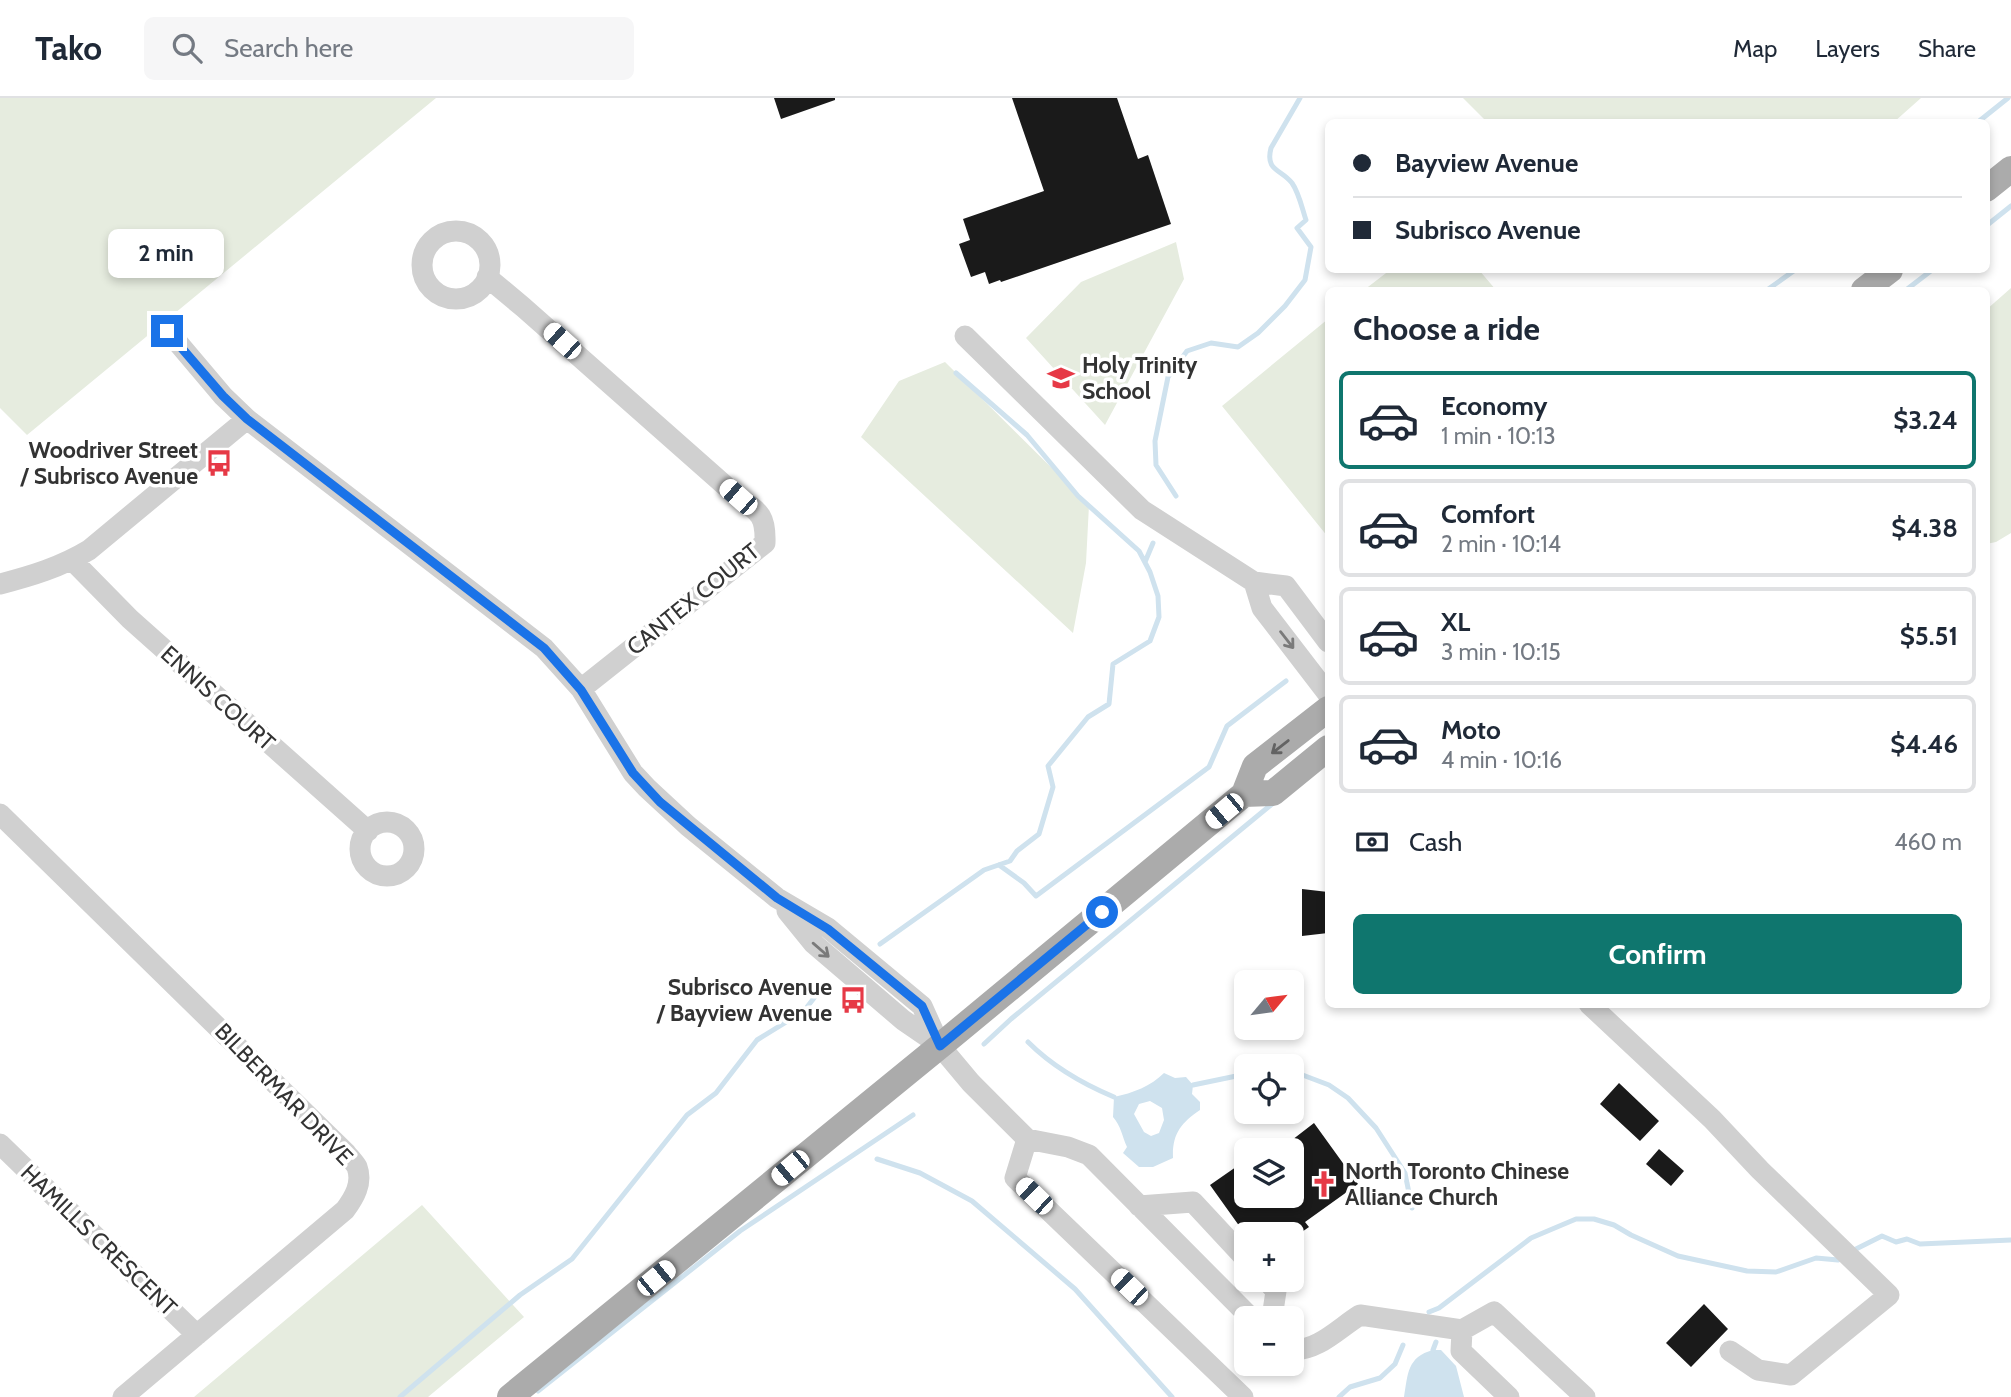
<!DOCTYPE html>
<html lang="en">
<head>
<meta charset="utf-8">
<style>
	:root { --surface:#fff; --page:#f6f6f7; --text:#1f2937; --muted:#747a83; --line:#e0e1e3; --accent:#0f766e }
	body { margin:0; font-family:Cabin,sans-serif; background:var(--page); color:var(--text); height:100vh; display:flex; flex-direction:column; font-size:26px; white-space:nowrap }
	* { box-sizing:border-box; margin:0 }
	p { font-size:23px; color:var(--muted) }
	.icon { flex:none; width:38px; height:38px; fill:none; stroke:currentColor; stroke-width:2; stroke-linecap:round; stroke-linejoin:round }
	.map { position:relative; flex:1; overflow:hidden }
	.sheet { position:absolute; left:1325px; top:189px; width:665px; height:721px; display:flex; flex-direction:column; background:var(--surface); border-radius:10px; box-shadow:0 4px 10px #0003 }
	.sheet>* { flex:none }
	.guide { position:absolute; left:1325px; top:21px; width:665px; height:154px; border-radius:10px; box-shadow:0 4px 10px #0003; display:grid; align-content:center; height:154px; padding:0 28px; background:var(--surface) }
	.needle { width:46px; rotate:61deg }
	.controls { position:absolute; left:1234px; top:872px; display:grid; gap:14px }
	.controls a { display:grid; place-items:center; width:70px; height:70px; border-radius:10px; background:var(--surface); box-shadow:0 4px 10px #0003; font-size:35px }
	.end { position:absolute; width:32px; height:32px; margin:-16px; border:9px solid #1a73e8; background:#fff; box-shadow:0 0 0 4px #fff }
	.from { border-radius:50% }
	.bubble { position:absolute; height:49px; border-radius:10px; background:var(--surface); box-shadow:0 4px 10px #0003; font-size:23px; font-weight:700; line-height:49px; text-align:center }
	.car { position:absolute; width:21px; height:42px; margin:-21px -10px; border-radius:9px; box-shadow:0 0 5px 2px #0007; background:linear-gradient(#fff 24%,#345 0 40%,#fff 0 76%,#345 0 86%,#fff 0) }
	.guide b { display:flex; align-items:center; gap:24px; height:66px; font-size:26px }
	.guide b+b { border-top:2px solid var(--line) }
	.guide i { width:18px; height:18px; background:var(--text) }
	ul { padding:0; list-style:none }
	li { display:flex; align-items:center; gap:21px; height:98px; margin:0 14px 10px; padding:0 14px; border:4px solid var(--line); border-radius:10px }
	li div { flex:1 }
	li b { display:block; font-size:26px }
	li em { font-style:normal; font-weight:700 }
	li.selected { border-color:var(--accent) }
	li>.icon { width:63px; height:63px; stroke-width:1.5 }
	h2 { padding:0 28px; font-size:32px; line-height:84px }
	.pay { display:flex; align-items:center; gap:18px; height:77px; padding:0 28px; font-size:26px }
	.pay p { margin-inline-start:auto }
	.action { display:flex; gap:14px; margin-top:auto; padding:14px 28px }
	.action a { flex:1; height:80px; border-radius:10px; background:var(--accent); color:#fff; font-size:28px; font-weight:700; line-height:80px; text-align:center }
	header { display:flex; align-items:center; gap:42px; box-sizing:border-box; height:98px; padding:0 35px; background:var(--surface); border-bottom:2px solid var(--line) }
	header strong { font-size:33px }
	nav { display:flex; gap:38px; margin-inline-start:auto; font-size:24px }
	.search { width:490px; height:63px; background:var(--page); display:flex; align-items:center; gap:18px; box-sizing:border-box; padding:0 24px; border-radius:10px; color:var(--muted); font-size:26px }
	.map>svg:first-child { display:block }
	.green { fill:#e6ecdf }
	.water { fill:#cfe2ee; fill-rule:evenodd }
	.lines { fill:none; stroke-linecap:round; stroke-linejoin:round }
	.stream { stroke:#cfe2ee; stroke-width:5 }
	.building { fill:#1a1a1a }
	.minor { stroke:#d0d0d0; stroke-width:21 }
	.major { stroke:#ababab; stroke-width:26 }
	.oneway { stroke:#7a7a7a }
	.oneway2 { stroke:#636363 }
	.route { stroke:#1a73e8; stroke-width:9 }
	.labels { text-anchor:middle; dominant-baseline:central; stroke-width:7; stroke-linejoin:round; paint-order:stroke }
	.poi-label { font-size:23px; font-weight:bold; fill:#333; stroke:#fff; text-anchor:start }
	.street-label { font-size:23px; fill:#333; stroke:#fff }
</style>
</head>
<body>
<header>
<strong>Tako</strong>
<div class="search"><svg class="icon" aria-label="search" viewBox="0 0 24 24"><circle cx="10" cy="10" r="6"/><path d="M15 15l6 6"/></svg>Search here</div>
<nav><a>Map</a><a>Layers</a><a>Share</a></nav>
</header>
<div class="map">
<svg width="2011" height="1299" viewBox="0 0 2011 1299">
	<rect width="100%" height="100%" fill="#fff"/>
	<path class="green" d="M0,0H436L27,337L0,310Z
		M1463,0H1921L1894,24H1487Z
		M1176,144L1184,181L1105,327L1026,240L1081,184Z
		M1390,172H1479L1496,192H1364Z
		M2011,190V435L1996,444L1986,446V212Z
		M1328,221V439L1222,308Z
		M945,264L1089,407L1086,465L1073,535L861,339L899,283Z
		M422,1107L524,1219L428,1299H194Z"/>
	<path class="water" d="M1164,975L1175,980L1186,979L1193,987L1192,996L1200,1004V1012C1181,1025 1172,1036 1173,1060L1153,1069H1139L1123,1055L1127,1049C1122,1038 1121,1028 1113,1019L1114,999C1133,995 1151,988 1164,975ZM1150,1003L1162,1010L1164,1022L1159,1035L1151,1038L1144,1034L1134,1016L1139,1006Z
		M1433,1252H1441L1456,1268L1464,1299H1404C1408,1276 1407,1259 1433,1252Z"/>
	<g class="lines">
		<path class="stream" d="M1978,24L2008,0
			M1986,128L2011,108
			M1767,192L1795,172
			M1906,192L1932,172
			M1176,398L1156,367L1155,343L1168,279L1187,253L1211,245L1238,249L1258,235L1285,208L1305,182L1311,149L1297,130L1306,122C1302,110 1299,95 1292,85C1281,71 1265,73 1271,50L1300,0
			M1145,464L1153,445
			M999,767L1024,785L1036,798L1209,669L1227,628L1286,583
			M880,846L984,772L1010,763L1017,753L1039,736L1053,689L1048,668L1088,619L1109,606L1113,566L1150,543L1159,519L1158,498L1150,474L1139,453L1078,398L1027,337L956,275
			M1028,944C1052,968 1083,986 1114,999
			M984,946L1011,921L1272,706
			M1292,973L1329,987L1348,1000L1376,1030L1405,1075L1412,1110
			M1193,987L1246,976
			M877,1061L920,1075L972,1103L1075,1191L1172,1299
			M1856,1151L1882,1138L1896,1144L1907,1141L1920,1146L2011,1142
			M1429,1214L1439,1210L1531,1140L1576,1121H1594L1614,1127L1631,1137L1678,1158L1747,1173L1776,1174L1816,1160L1838,1162L1843,1159
			M1433,1252L1436,1244
			M538,1293L740,1133L913,1017
			M400,1299L520,1197L572,1161L687,1017L716,995L757,942L804,913L824,887
			M1339,1299L1350,1289L1380,1280L1395,1266L1403,1247"/>
	</g>
	<path class="building" d="M774,0H835V2L781,21Z
		M1012,0H1117L1138,61L1148,57L1171,126L1001,184L1000,182L989,186L985,174L971,179L959,146L970,142L963,121L1044,93Z
		M1302,791L1328,794V835L1302,838Z
		M1619,985L1659,1023L1640,1043L1600,1006Z
		M1314,1025L1358,1086L1305,1124L1309,1129L1299,1136H1245L1210,1087L1246,1062V1097H1292V1042Z
		M1659,1051L1684,1073L1671,1088L1646,1066Z
		M1704,1206L1728,1231L1691,1269L1666,1245Z"/>
	<g class="lines">
		<path class="minor" d="M422 167a34 34 0 1 1 68 0a34 34 0 1 1-68 0Z
			M487,179L523,209L738,399C759,414 766,417 765,445L581,591
			M168,233L223,298L247,321L544,550L581,591L633,675L647,690L688,728L777,800L828,830L922,908L940,948L971,985L1027,1041L1015,1080L1243,1299
			M965,238L1142,412L1254,484L1286,488L1328,544
			M72,462L130,521L368,733
			M1254,484L1262,510L1328,596
			M0,486C31,478 61,469 89,452L247,321
			M0,716L346,1055C349,1059 355,1065 357,1069C363,1085 354,1100 345,1112L123,1299
			M360 751a27 27 0 1 1 54 0a27 27 0 1 1-54 0Z
			M787,813L813,845L903,922L938,946
			M1589,906L1712,1021L1760,1072L1889,1197L1791,1277L1758,1272L1730,1253
			M1027,1041L1068,1049L1089,1057L1251,1220
			M0,1046L197,1237
			M1139,1108L1193,1104L1246,1161
			M1265,1181L1276,1193L1272,1220
			M1462,1232L1461,1253L1509,1299
			M1292,1252C1318,1253 1339,1230 1360,1217L1462,1232L1494,1214L1585,1299"/>
		<path class="major" d="M1986,91L2011,71
			M1864,192L1890,172
			M1244,696L1273,695L1328,650
			M510,1299L940,948L1244,696L1255,668L1328,611"/>
	</g>
	<defs><path id="oneway-shaft" d="M-6 0H5M1.5-3L5.5 0L1.5 3" fill="none" stroke-width="1.6" stroke-linecap="round" stroke-linejoin="round" transform="scale(1.75)"/></defs>
	<g class="oneway">
		<use href="#oneway-shaft" transform="translate(1287 542) rotate(52)"/>
		<use href="#oneway-shaft" transform="translate(821 852) rotate(41)"/>
	</g>
	<use class="oneway2" href="#oneway-shaft" transform="translate(1280 649) rotate(142)"/>
	<g class="lines">
		<path class="route" d="M167,233L223,298L247,321L544,550L581,592L633,675L660,704L777,800L828,831L922,908L940,948L1102,814"/>
	</g>
	<defs>
		<symbol id="school-bare" viewBox="-9 -9 18 18"><path d="M0-5L7-2L0 1L-7-2ZM-4 1L0 2.5L4 1V4Q0 6-4 4Z" fill="#e63946" stroke="#fff" stroke-width="2.5" paint-order="stroke"/></symbol>
		<symbol id="bus-bare" viewBox="-9 -9 18 18"><path d="M-5-6H5V4H4V6H2V4H-2V6H-4V4H-5ZM-3.5-4V0h7V-4ZM-3.5 1.2v1.5H-2V1.2ZM2 1.2v1.5H3.5V1.2Z" fill="#e63946" stroke="#fff" stroke-width="2.5" paint-order="stroke"/></symbol>
		<symbol id="church-bare" viewBox="-9 -9 18 18"><path d="M-1.2-6h2.4v3.5h3.3v2.4h-3.3V6h-2.4V-.1h-3.3v-2.4h3.3Z" fill="#e63946" stroke="#fff" stroke-width="2.5" paint-order="stroke"/></symbol>
	</defs>
	<g fill-rule="evenodd">
		<use href="#school-bare" x="1042" y="261" width="38" height="38"/>
		<use href="#bus-bare" x="200" y="346" width="38" height="38"/>
		<use href="#bus-bare" x="834" y="883" width="38" height="38"/>
		<use href="#church-bare" x="1305" y="1067" width="38" height="38"/>
	</g>
	<g class="labels">
		<g class="poi-label">
			<text x="1082" y="267">Holy Trinity<tspan x="1082" dy="26">School</tspan></text>
			<text x="198" y="352" text-anchor="end">Woodriver Street<tspan x="198" dy="26">/ Subrisco Avenue</tspan></text>
			<text x="832" y="889" text-anchor="end">Subrisco Avenue<tspan x="832" dy="26">/ Bayview Avenue</tspan></text>
			<text x="1345" y="1073">North Toronto Chinese<tspan x="1345" dy="26">Alliance Church</tspan></text>
		</g>
		<g class="street-label">
			<text transform="translate(693 501) rotate(-39)">CANTEX COURT</text>
			<text transform="translate(218 600) rotate(42)">ENNIS COURT</text>
			<text transform="translate(284 996) rotate(46)">BILBERMAR DRIVE</text>
			<text transform="translate(99 1142) rotate(44)">HAMILLS CRESCENT</text>
		</g>
	</g>
</svg>
<div class="controls">
<a><svg class="needle" viewBox="-14 -14 28 28"><path d="M0-13l5 13h-10z" fill="#e53935"/><path d="M0 13l5-13h-10z" fill="#747a83"/></svg></a>
<a><svg class="icon" aria-label="locate" viewBox="0 0 24 24"><circle cx="12" cy="12" r="6"/><path d="M12 2v4M12 18v4M2 12h4M18 12h4"/></svg></a>
<a><svg class="icon" aria-label="layers" viewBox="0 0 24 24"><path d="M12 4l9 5-9 5-9-5zM3 14l9 5 9-5"/></svg></a>
<a>+</a>
<a>−</a>
</div>
<i class="end from" style="left:1102px;top:814px"></i>
<i class="end" style="left:167px;top:233px"></i>
<div class="bubble" style="left:108px;top:131px;width:116px">2 min</div>
<i class="car" style="left:562px;top:243px;rotate:312deg"></i>
<i class="car" style="left:738px;top:399px;rotate:311deg"></i>
<i class="car" style="left:1224px;top:713px;rotate:230deg"></i>
<i class="car" style="left:790px;top:1070px;rotate:230deg"></i>
<i class="car" style="left:1034px;top:1098px;rotate:314deg"></i>
<i class="car" style="left:656px;top:1180px;rotate:51deg"></i>
<i class="car" style="left:1129px;top:1189px;rotate:314deg"></i>
<div class="guide">
<b><i class="from"></i>Bayview Avenue</b>
<b><i></i>Subrisco Avenue</b>
</div>
<section class="sheet">
<h2>Choose a ride</h2>
<ul>
<li class="selected"><svg class="icon" aria-label="car" viewBox="0 0 24 24"><path d="M5 17H2v-5l4-1 3-4h7l3 4 3 1v5h-3M9 17h6M6 11h13"/><circle cx="7" cy="17" r="2"/><circle cx="17" cy="17" r="2"/></svg><div><b>Economy</b><p>1 min · 10:13</p></div><em>$3.24</em></li>
<li><svg class="icon" aria-label="car" viewBox="0 0 24 24"><path d="M5 17H2v-5l4-1 3-4h7l3 4 3 1v5h-3M9 17h6M6 11h13"/><circle cx="7" cy="17" r="2"/><circle cx="17" cy="17" r="2"/></svg><div><b>Comfort</b><p>2 min · 10:14</p></div><em>$4.38</em></li>
<li><svg class="icon" aria-label="car" viewBox="0 0 24 24"><path d="M5 17H2v-5l4-1 3-4h7l3 4 3 1v5h-3M9 17h6M6 11h13"/><circle cx="7" cy="17" r="2"/><circle cx="17" cy="17" r="2"/></svg><div><b>XL</b><p>3 min · 10:15</p></div><em>$5.51</em></li>
<li><svg class="icon" aria-label="car" viewBox="0 0 24 24"><path d="M5 17H2v-5l4-1 3-4h7l3 4 3 1v5h-3M9 17h6M6 11h13"/><circle cx="7" cy="17" r="2"/><circle cx="17" cy="17" r="2"/></svg><div><b>Moto</b><p>4 min · 10:16</p></div><em>$4.46</em></li>
</ul>
<div class="pay"><svg class="icon" aria-label="cash" viewBox="0 0 24 24"><path d="M3 7h18v10H3z"/><circle cx="12" cy="12" r="2"/></svg>Cash<p>460 m</p></div>
<div class="action"><a>Confirm</a></div>
</section>
</div>
</body>
</html>
